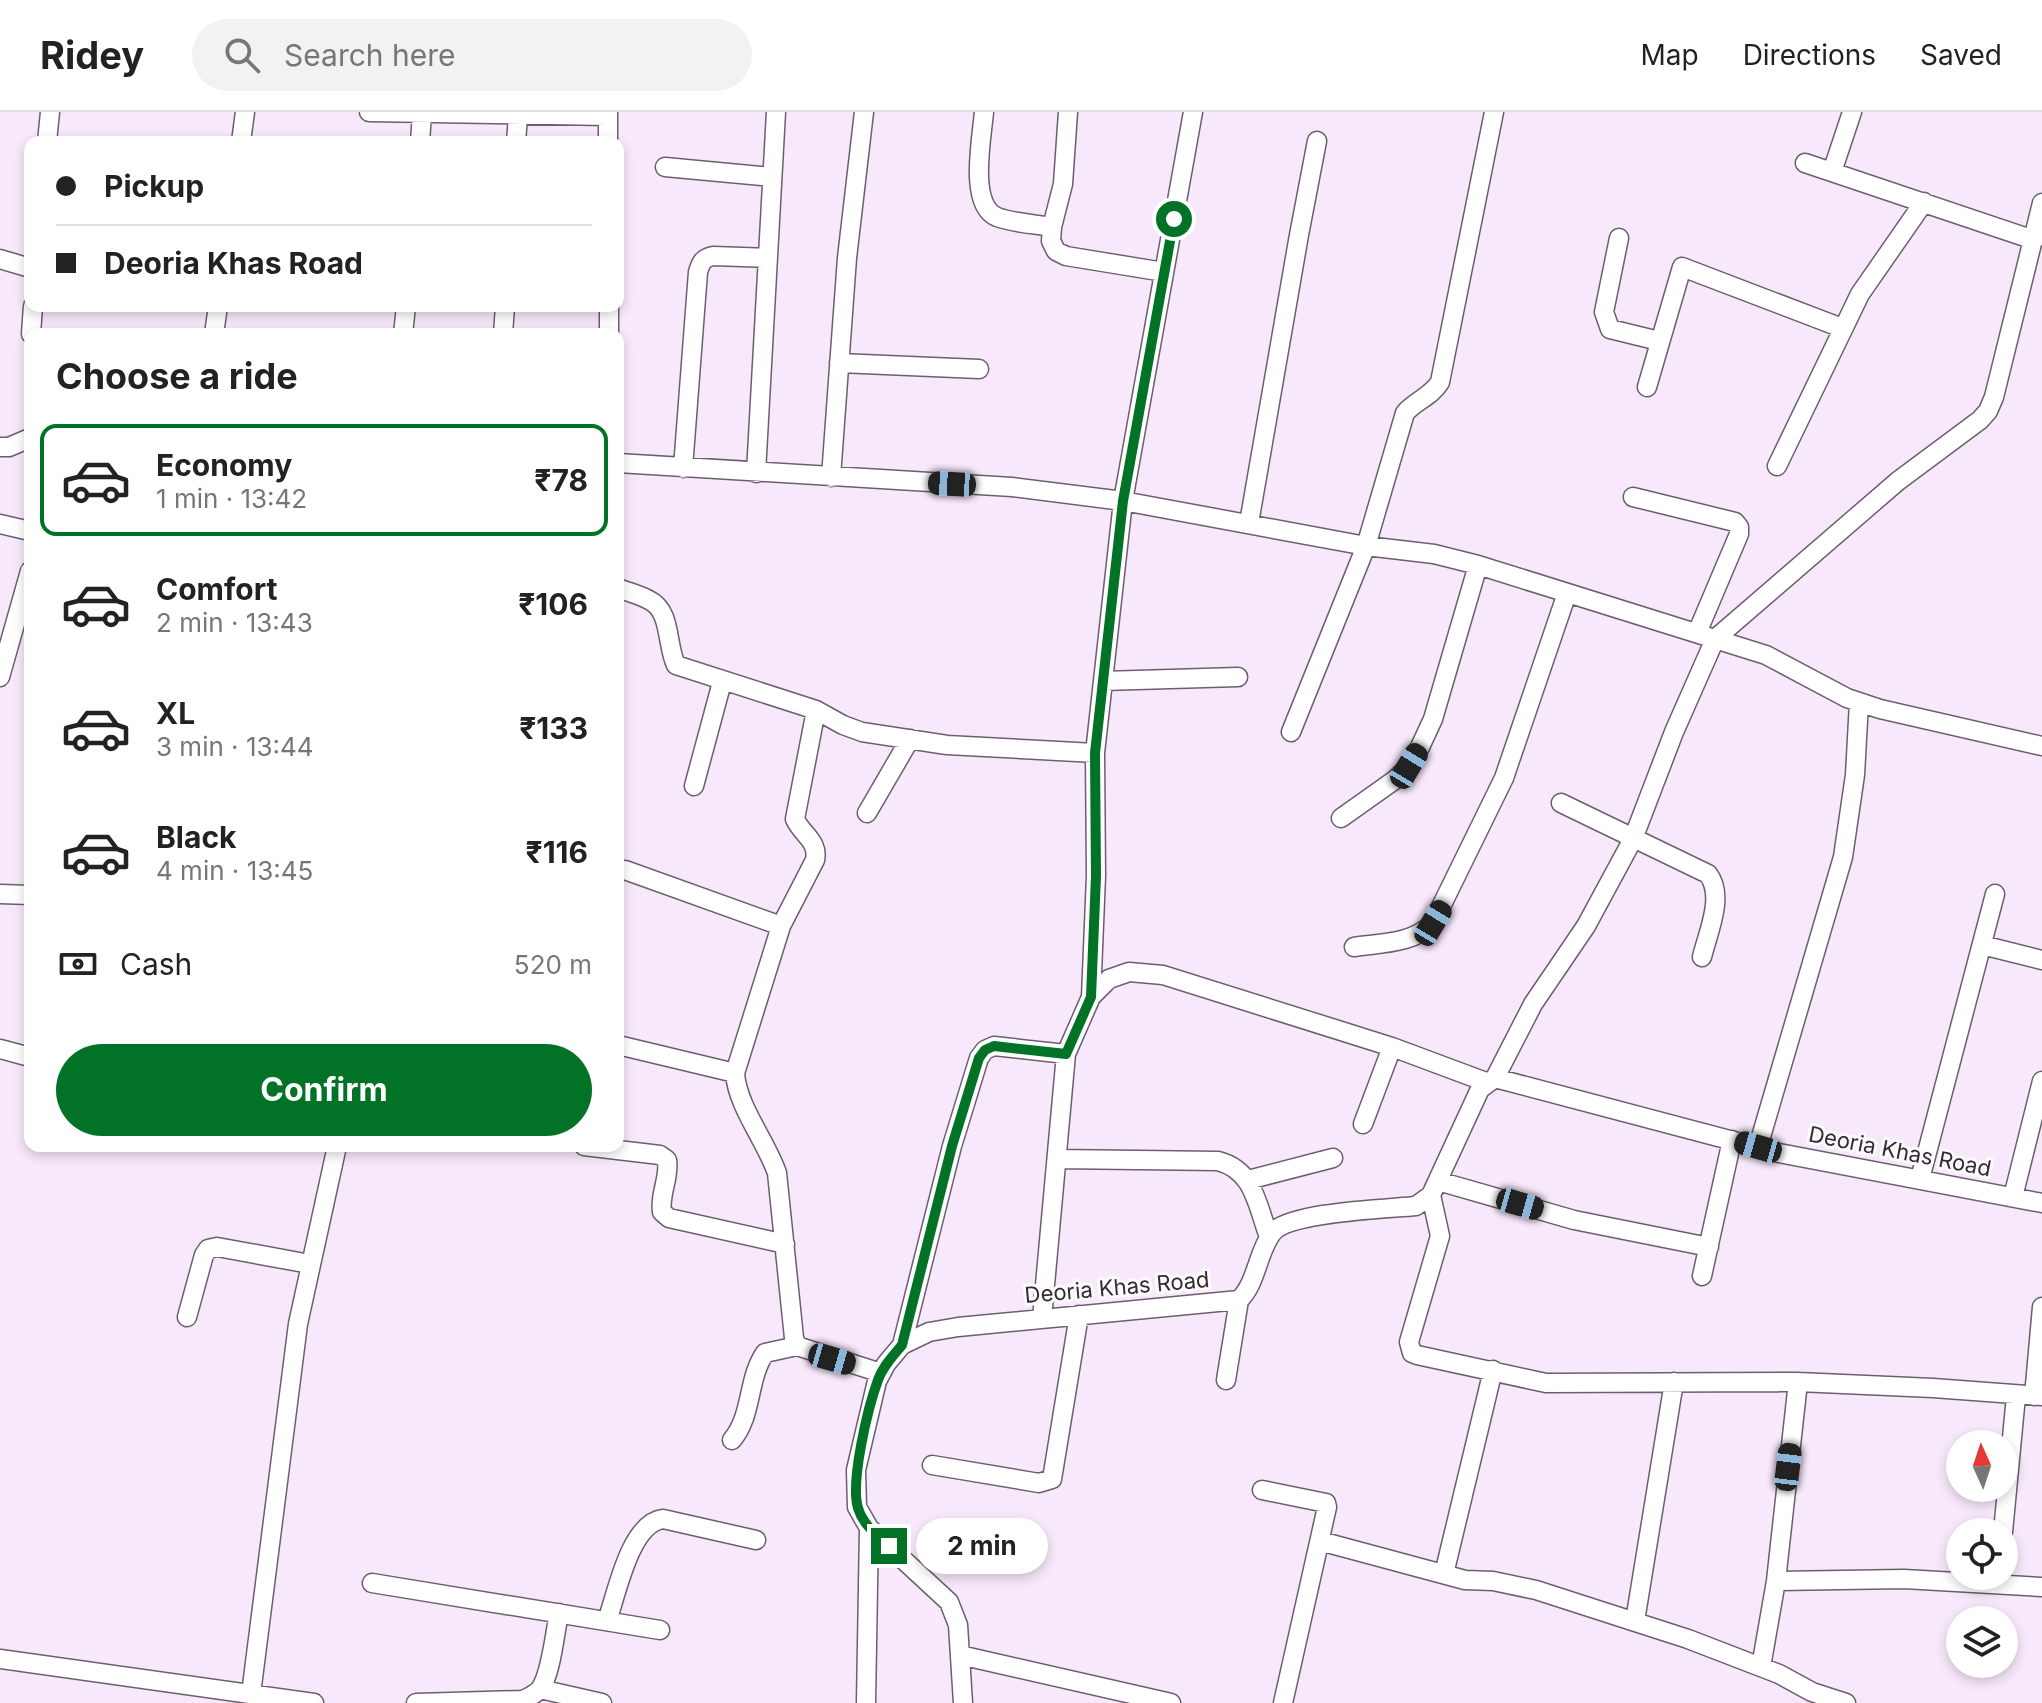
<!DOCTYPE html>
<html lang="en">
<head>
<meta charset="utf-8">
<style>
	:root { --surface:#fff; --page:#f2f2f2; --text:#222; --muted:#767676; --line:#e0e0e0; --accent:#027326 }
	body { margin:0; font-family:Inter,sans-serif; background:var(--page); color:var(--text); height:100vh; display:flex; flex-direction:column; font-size:30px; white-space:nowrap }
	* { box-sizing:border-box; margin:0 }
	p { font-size:26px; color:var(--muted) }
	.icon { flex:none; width:44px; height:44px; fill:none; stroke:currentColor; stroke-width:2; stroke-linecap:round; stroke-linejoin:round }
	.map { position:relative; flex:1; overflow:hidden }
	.side { position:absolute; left:24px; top:216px; width:600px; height:824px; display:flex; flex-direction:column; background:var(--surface); border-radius:16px; box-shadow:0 4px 12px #0003 }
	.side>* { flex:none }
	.guide { position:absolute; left:24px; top:24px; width:600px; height:176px; border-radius:16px; box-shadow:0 4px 12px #0003; display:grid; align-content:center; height:176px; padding:0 32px; background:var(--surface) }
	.needle { width:52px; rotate:357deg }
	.fabs { position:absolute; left:1946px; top:1318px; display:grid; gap:16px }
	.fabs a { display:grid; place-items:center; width:72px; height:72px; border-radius:50%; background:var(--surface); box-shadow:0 4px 12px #0003; font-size:40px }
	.end { position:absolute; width:36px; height:36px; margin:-18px; border:10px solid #027326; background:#fff; box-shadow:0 0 0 4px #fff }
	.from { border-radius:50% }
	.bubble { position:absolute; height:56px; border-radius:28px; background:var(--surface); box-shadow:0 4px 12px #0003; font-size:26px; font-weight:700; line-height:56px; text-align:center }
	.car { position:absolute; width:24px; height:48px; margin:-24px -12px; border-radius:10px; box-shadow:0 0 6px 2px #0007; background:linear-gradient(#222 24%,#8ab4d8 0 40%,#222 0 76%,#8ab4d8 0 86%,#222 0) }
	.guide b { display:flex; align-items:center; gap:28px; height:76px; font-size:30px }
	.guide b+b { border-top:2px solid var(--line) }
	.guide i { width:20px; height:20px; background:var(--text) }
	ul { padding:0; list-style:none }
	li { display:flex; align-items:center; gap:24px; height:112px; margin:0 16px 12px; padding:0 16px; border:4px solid transparent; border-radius:16px }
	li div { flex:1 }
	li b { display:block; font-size:30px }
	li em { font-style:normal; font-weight:700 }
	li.current { border-color:var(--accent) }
	li>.icon { width:72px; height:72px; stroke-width:1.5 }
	h2 { padding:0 32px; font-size:36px; line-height:96px }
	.pay { display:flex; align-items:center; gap:20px; height:88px; padding:0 32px; font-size:30px }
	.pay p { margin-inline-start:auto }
	.button { display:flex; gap:16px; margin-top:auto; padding:16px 32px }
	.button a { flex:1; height:92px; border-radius:48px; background:var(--accent); color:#fff; font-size:32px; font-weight:700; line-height:92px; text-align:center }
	header { display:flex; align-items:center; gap:48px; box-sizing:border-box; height:112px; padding:0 40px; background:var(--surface); border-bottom:2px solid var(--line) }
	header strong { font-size:38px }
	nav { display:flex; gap:44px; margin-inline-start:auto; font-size:28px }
	.search { width:560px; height:72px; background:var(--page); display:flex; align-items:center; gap:20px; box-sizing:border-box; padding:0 28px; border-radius:44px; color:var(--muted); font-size:30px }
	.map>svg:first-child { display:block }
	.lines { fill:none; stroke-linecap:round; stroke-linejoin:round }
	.minor-casing { stroke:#6c5e6e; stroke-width:21 }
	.minor { stroke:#fff; stroke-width:18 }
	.route { stroke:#027326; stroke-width:10 }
	.labels { text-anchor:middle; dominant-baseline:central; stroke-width:6; stroke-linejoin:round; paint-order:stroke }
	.street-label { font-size:22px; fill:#312b32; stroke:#fdfafe }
</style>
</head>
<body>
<header>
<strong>Ridey</strong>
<div class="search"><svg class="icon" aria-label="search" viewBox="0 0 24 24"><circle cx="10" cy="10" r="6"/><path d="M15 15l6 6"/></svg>Search here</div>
<nav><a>Map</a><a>Directions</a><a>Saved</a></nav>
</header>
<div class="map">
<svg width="2042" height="1591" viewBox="0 0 2042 1591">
	<rect width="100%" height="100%" fill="#f8e8fb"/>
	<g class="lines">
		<defs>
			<path id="minor" d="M369,0L608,4
				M608,0V30
				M984,0C982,25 968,93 997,105C1013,111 1034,112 1052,115
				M1068,0L1063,72L1052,115L1051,129L1056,139L1066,144L1164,160
				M47,30L50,0
				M241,30L245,0
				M420,30L422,2
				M516,30L518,4
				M1805,51L2034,128
				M665,55L772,65
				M1832,60L1852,0
				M1619,126L1604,200L1610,217L1659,229
				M0,147L30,156
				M609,194V222
				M31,222L33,194
				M214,222L218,194
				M403,222L406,194
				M503,222L505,194
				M839,251L979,257
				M1647,275L1682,155L1842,216
				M0,335H9L30,326
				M618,351L1012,375L1123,389L1366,434L1434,442L1478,453L1766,543L1847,586L1880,597L2042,634
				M1777,354L1860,182L1924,90
				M683,356L698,160C701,150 703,146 713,144L768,146
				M756,361L776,0
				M831,365L847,146L864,0
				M1633,385L1735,410L1739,415V422L1697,521
				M1249,411L1299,123L1317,29
				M0,412L30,419
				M618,476C628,480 640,483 649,488C672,499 666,533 676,553L816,598L843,613L862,620L947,633L1095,641
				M0,565L30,459
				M1103,569L1238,565
				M1291,620L1366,434L1405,301C1416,288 1431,285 1440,270L1494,0
				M694,674L722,570
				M1561,691L1708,762C1725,784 1708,820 1702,845
				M867,701L910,627
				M1341,706L1396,667L1409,654L1420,635L1433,607L1478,453
				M625,758L781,814
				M0,782L30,783
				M1982,833L2042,848
				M1354,835C1381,831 1413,832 1433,811L1504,666L1567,481
				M1091,885L1096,764L1095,641L1123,389L1193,0
				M618,933L735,961
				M0,937L30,945
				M1495,966L1533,892L1586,814L1633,727L1674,620L1715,527L1898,369L1980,308L1988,299L1994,285L2042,91
				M1363,1012L1392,935
				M584,1034L660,1043L667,1048C670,1066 659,1082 662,1100L669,1106L785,1132
				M1758,1035L1843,745L1855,663L1859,590
				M1057,1047L1218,1049C1254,1058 1257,1093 1269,1125
				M1920,1067L1995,782
				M1248,1068L1333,1046
				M1438,1069L1574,1108L1709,1135
				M1431,1083L1440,1124L1409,1230L1412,1241L1417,1243L1546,1271L1798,1270L1933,1276L2042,1284
				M2013,1085L2042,969
				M1702,1164L1732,1028
				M187,1205L204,1143L208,1137L217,1135L310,1152
				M1042,1206L1066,942L1091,885L1109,867L1129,860L1163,863L1392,935L1486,970
				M902,1233L952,1034L979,946L985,938L994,934L1066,942
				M797,1234L794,1226L777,1061C766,1029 737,994 735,961L781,814L815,748C819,729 802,723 795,707L816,598
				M1226,1268L1239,1188
				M2034,1284L2042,1195
				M732,1328C753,1303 747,1267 765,1241L797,1234L881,1261
				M932,1353L1039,1371L1052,1367L1079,1203
				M1262,1378L1326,1391L1327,1395L1283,1591
				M2003,1420L2016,1284
				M1320,1429L1465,1468L1493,1469L1536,1478L1688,1527L1779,1562L1812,1580L1846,1591
				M1444,1462L1493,1258
				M1776,1469L1904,1467L2042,1475
				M372,1471L660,1518
				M607,1509C617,1481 630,1411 663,1407L756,1428
				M1635,1509L1674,1270
				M960,1543L1171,1591
				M0,1547L314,1591
				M1761,1555L1776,1469L1798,1270
				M540,1577L602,1591
				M251,1582L298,1212L337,1034
				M416,1591L523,1588C529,1585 536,1582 540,1577C551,1563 555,1520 559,1501
				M866,1591L869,1416
				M963,1591L958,1513L949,1490L869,1416L857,1395L856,1358L877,1269L886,1252L902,1233L929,1220L958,1215L1239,1188C1257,1171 1257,1141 1272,1121C1288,1100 1386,1097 1416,1094L1431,1083L1480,977L1495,966L1779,1041L2042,1091"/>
		</defs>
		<use href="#minor" class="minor-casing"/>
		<use href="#minor" class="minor"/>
	</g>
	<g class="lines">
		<path class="route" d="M889,1434C877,1423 863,1413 858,1396C850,1370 868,1295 878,1268C883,1254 893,1244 902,1233L952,1034L979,946L985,938L994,934L1066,942L1091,885L1096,764L1095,641L1123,389L1174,107"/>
	</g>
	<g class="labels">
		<g class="street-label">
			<text transform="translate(1900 1039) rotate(11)">Deoria Khas Road</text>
			<text transform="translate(1117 1175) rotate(-5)">Deoria Khas Road</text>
		</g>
	</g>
</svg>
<div class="fabs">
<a><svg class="needle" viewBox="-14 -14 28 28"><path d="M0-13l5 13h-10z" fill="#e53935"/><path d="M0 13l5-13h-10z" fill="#767676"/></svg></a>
<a><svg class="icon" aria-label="locate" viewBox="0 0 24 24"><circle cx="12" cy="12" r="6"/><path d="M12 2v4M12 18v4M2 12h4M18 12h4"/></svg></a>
<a><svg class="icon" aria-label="layers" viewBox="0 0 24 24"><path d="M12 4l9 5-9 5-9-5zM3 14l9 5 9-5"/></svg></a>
</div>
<i class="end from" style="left:1174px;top:107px"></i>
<i class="end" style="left:889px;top:1434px"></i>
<div class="bubble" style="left:916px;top:1406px;width:132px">2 min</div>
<i class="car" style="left:952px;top:372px;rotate:273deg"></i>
<i class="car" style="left:1409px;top:654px;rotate:31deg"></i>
<i class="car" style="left:1433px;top:811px;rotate:31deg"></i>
<i class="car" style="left:1758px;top:1035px;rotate:286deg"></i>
<i class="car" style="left:1520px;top:1092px;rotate:106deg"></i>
<i class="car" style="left:832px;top:1247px;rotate:106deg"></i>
<i class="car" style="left:1788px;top:1355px;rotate:7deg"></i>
<div class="guide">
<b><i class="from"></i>Pickup</b>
<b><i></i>Deoria Khas Road</b>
</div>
<section class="side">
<h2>Choose a ride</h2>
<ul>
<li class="current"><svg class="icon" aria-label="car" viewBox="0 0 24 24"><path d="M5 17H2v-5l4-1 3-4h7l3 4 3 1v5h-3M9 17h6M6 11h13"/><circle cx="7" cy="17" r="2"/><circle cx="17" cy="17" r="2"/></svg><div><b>Economy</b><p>1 min · 13:42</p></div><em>₹78</em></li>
<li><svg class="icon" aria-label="car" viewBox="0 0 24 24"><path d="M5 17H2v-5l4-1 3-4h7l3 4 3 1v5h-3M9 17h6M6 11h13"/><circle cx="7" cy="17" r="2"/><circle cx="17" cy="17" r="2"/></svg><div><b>Comfort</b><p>2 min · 13:43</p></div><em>₹106</em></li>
<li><svg class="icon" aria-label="car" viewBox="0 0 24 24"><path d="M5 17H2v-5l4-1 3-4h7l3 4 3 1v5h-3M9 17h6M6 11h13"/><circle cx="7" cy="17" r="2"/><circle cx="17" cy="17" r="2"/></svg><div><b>XL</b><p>3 min · 13:44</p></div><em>₹133</em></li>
<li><svg class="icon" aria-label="car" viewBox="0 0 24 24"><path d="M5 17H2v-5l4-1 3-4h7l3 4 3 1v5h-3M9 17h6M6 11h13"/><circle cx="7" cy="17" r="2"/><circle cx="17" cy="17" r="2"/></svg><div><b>Black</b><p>4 min · 13:45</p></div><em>₹116</em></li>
</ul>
<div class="pay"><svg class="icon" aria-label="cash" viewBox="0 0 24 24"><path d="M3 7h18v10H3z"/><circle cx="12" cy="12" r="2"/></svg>Cash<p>520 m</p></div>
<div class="button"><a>Confirm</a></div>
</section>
</div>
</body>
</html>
